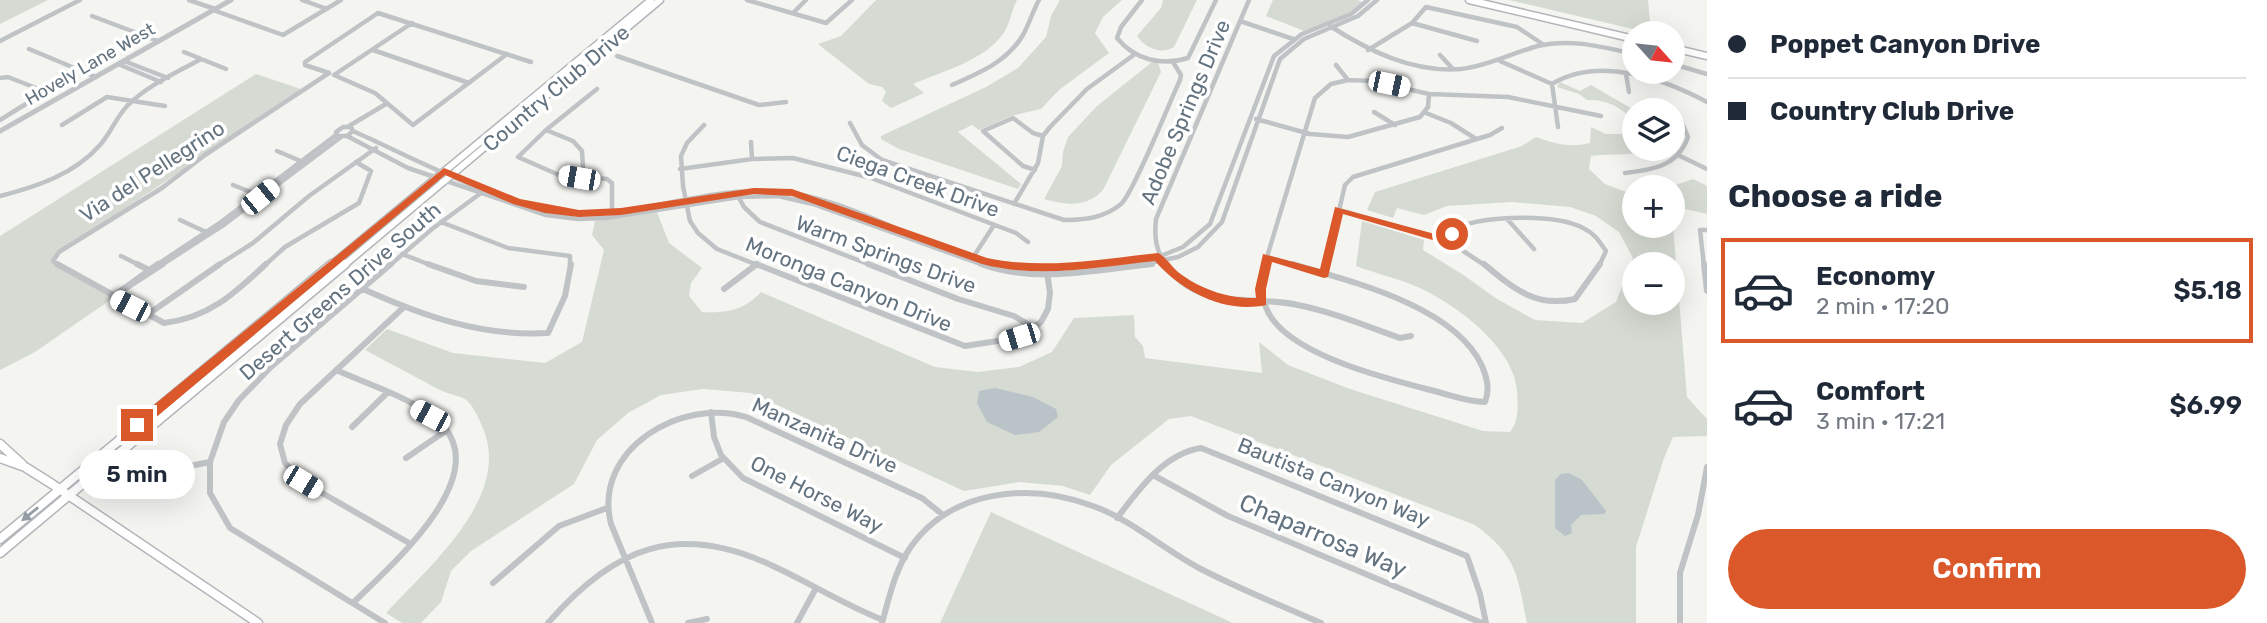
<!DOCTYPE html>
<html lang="en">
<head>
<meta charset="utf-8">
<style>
	:root { --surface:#fff; --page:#f6f6f7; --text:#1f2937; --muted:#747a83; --line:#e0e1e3; --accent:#db582a }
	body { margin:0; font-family:Rubik,sans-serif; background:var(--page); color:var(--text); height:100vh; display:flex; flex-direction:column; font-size:26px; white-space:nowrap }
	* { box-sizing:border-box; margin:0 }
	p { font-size:23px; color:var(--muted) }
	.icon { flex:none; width:38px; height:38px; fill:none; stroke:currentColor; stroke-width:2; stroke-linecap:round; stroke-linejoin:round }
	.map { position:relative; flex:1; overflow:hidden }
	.sheet { display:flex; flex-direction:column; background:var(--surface); width:560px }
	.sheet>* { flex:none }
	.banner { display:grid; align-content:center; height:154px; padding:0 21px; background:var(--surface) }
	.needle { width:46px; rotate:117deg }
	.fabs { position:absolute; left:1622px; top:21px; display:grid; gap:14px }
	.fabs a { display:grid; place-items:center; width:63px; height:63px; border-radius:50%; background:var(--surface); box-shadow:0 7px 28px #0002; font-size:35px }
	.end { position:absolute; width:32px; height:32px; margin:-16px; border:9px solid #db582a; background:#fff; box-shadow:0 0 0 4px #fff }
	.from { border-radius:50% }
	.bubble { position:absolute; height:49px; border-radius:24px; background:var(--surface); box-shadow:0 7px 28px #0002; font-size:23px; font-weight:600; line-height:49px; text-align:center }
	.car { position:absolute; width:21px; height:42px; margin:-21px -10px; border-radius:9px; box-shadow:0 0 5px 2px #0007; background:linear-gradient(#fff 24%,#345 0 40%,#fff 0 76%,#345 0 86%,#fff 0) }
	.banner b { display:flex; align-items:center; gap:24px; height:66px; font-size:26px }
	.banner b+b { border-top:2px solid var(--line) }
	.banner i { width:18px; height:18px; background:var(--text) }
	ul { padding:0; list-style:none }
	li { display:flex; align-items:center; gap:21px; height:105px; margin:0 14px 10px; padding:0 7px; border:4px solid transparent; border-radius:0px }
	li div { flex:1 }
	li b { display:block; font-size:26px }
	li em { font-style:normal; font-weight:600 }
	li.current { border-color:var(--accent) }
	li>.icon { width:63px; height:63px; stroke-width:1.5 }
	h2 { padding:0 21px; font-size:32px; line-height:84px }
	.cta { display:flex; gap:14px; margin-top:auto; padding:14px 21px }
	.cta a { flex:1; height:80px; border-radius:42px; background:var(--accent); color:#fff; font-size:28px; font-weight:600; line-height:80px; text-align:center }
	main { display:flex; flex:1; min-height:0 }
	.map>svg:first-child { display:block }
	.green { fill:#d5dbd2; fill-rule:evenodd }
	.water { fill:#b9c3c8 }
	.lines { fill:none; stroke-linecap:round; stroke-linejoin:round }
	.secondary-far1-casing { stroke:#b2b6ba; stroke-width:9 }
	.secondary-casing { stroke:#b2b6ba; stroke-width:11 }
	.primary-casing { stroke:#b2b6ba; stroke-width:9 }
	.minor-far1 { stroke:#bfc3c6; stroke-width:4.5 }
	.minor { stroke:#bfc3c6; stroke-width:6 }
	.tertiary { stroke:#bfc3c6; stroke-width:5 }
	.secondary-far1 { stroke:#fff; stroke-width:6 }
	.secondary { stroke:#fff; stroke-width:8 }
	.primary { stroke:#fff; stroke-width:6 }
	.oneway { fill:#929da6 }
	.route { fill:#db582a }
	.labels { text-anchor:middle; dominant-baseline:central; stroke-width:7; stroke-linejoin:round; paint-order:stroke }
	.far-street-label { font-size:18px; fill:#647380; stroke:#fff }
	.street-label { font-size:21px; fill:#647380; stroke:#fff }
	.near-street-label { font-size:24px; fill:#647380; stroke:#fff }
</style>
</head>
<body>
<main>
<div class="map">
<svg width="1707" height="623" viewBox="0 0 1707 623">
	<rect width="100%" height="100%" fill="#f4f4f1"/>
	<path class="green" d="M0,0H48L0,24Z
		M876,0H1017C1012,10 1010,22 1005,31C987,60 943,71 913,84L924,93L891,108L882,101L886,92L882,87L869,84L818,44L841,36Z
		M1060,0H1122L1103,17L1095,33L1109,53L1059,90L1041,109L1011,116L979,130L972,125L958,132L1021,184L1018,189L899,149L881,139V136L986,87L1018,68L1046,37L1051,16Z
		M1163,0H1197L1174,47C1161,55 1145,48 1137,36L1161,8Z
		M1273,0H1357L1363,2L1347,14L1304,31L1266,16Z
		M1509,0H1648L1651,33H1650Z
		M1152,62L1158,63L1161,72L1103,190C1087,208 1064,205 1044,199L1062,166L1063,152L1068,137L1097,106Z
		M256,74L304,90L59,252L53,261L116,296L35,352L0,370V236Z
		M1560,82L1580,91L1591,85L1629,107L1643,110H1634V121C1621,107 1606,99 1587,100L1579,94L1557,87Z
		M1634,126V149H1649C1630,157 1611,153 1591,156L1589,169L1605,184L1634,195V226H1673L1687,397L1707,419V436L1673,437L1664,458L1636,547V623H1527C1517,574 1517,556 1475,525L1191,416L1169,419L1111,465L1090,495L1063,486L1019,482L964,491L751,393L703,389L661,395L628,413L597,440L574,484L471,551L451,571L441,602L421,623H402L386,613C428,567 514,496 482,426C478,417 473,405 465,399C458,395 447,394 440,390C415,377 390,363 365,350L387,329L453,353L545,363L582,342L604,250L592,235L595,221L657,212L669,243L702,268L691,283L689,296L702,312C727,313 743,311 761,292L935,367L978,372L1019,367L1052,352L1074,318L1134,315L1135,337L1143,346L1145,358L1262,373L1259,342L1288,365L1350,389L1483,431L1510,432C1519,420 1518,406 1517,391C1514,348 1459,307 1422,289C1401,279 1377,274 1356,266L1362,221L1424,240L1423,250L1462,274L1497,299L1535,320L1582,323L1616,302L1633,258L1619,232L1596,216L1570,207L1512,202L1447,206L1424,215L1397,208L1393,218L1367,210L1375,192L1522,146L1536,137C1556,144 1569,148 1590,143L1591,127L1606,134H1630ZM1634,264H1673V303H1634Z
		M1693,179L1707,186V214L1681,208L1673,212V187H1670Z
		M991,512L1233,623H940Z"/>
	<path class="water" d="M995,388L1033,397L1056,409L1058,417L1039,432L1015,435L987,422L977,403L979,391Z
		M1569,473L1582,480L1606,511L1604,514L1581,515L1571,525L1572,533L1565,536L1555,528V480L1561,474Z"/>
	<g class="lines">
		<defs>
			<path id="secondary-far1" d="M330,266L651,0
				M343,266L660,0"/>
			<path id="secondary" d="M0,444L22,464
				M0,458L25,467L52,484L258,623
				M0,539L332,264
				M0,553L345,264"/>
			<path id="primary" d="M1469,0L1634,39
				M1673,48L1707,56"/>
		</defs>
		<use href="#secondary-far1" class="secondary-far1-casing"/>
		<use href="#secondary" class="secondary-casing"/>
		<use href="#primary" class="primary-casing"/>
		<path class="minor-far1" d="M189,0L215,9
			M302,0L327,9
			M747,0L826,23L852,0
			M1142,0L1121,27L1117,38C1135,60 1161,66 1188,58L1216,0
			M213,10L283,35L341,0
			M793,13L806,0
			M92,16L158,41
			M1240,21L1293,39
			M412,23L334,75L375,93L413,125L507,54
			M1412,23L1477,41
			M1330,26C1369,51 1413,73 1461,69C1488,66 1512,53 1538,46C1570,38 1603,47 1634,54
			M0,41L80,0
			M29,49L96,77
			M373,50L469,83
			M1368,50L1412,23L1426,7L1517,27L1544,45
			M184,52L226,69
			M1440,55L1453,69
			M617,56L759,105L786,102
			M124,61L168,78
			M1500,61L1552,84
			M118,64L161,82
			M1673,64L1707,74
			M1336,65L1348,80
			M329,73L305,65V62L378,13L531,62
			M1626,74L1629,92
			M0,78L8,77L41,90L42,94L0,120
			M952,85C979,73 1007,62 1023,35C1029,24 1033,11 1039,0
			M597,89L546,130L518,157L559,175L607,179L612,183V213
			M1374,112L1395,125
			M1426,113L1451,123L1476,139
			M1256,119L1310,134L1348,137L1420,117L1428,107L1429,94
			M850,123L862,145L882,160L1064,220C1085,220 1104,218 1121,204C1133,194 1170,101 1180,80L1181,75L1173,62
			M62,125L107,97L165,106
			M704,125L687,143L681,156L683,186L690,221L698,233L717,249L760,266
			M349,126L386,104
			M343,127H351L353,131L347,136H337L336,132Z
			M1558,127L1552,84C1599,56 1662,78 1707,102
			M546,130L573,141L582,151L583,167L579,179
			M353,131C414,158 516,214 582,214C645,214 715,186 777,191C858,198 933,258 1014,266
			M347,136L408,168L546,215L578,219L606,218L739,197L778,196L813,204L986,266
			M751,142L752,159
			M277,151L303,162
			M1680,156L1707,169
			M680,169L752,159L793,158L871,178L1016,233L1028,242
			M1035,170L1023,166L983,131L1013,118L1033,133L1043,136
			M1625,173C1653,170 1678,166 1688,137L1681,120
			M233,185L258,195
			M0,196C36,187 75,174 100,145C111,133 116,117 128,105C148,85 176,73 201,59
			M738,196L744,207L760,222L873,266
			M1014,204L1038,163L1043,136L1050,127L1087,89L1135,54
			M1339,210L1448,241L1486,266
			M180,220L206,232
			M1508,220L1534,249
			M441,222L508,248L570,256V266
			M1450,242L1458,227C1487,216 1555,213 1583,228C1594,233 1599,241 1606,251L1599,266
			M402,254L433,266
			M121,256L141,266
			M1267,257L1298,266
			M1267,257L1315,98L1331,84L1348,80L1373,81L1429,94L1508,97L1601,116
			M972,259L994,225
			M59,266L53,261L59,252L162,188L205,155L329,73
			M155,266L221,222L336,135
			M160,266L225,224L341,137
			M217,266L253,243L309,196L376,148
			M264,266L285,247L359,203L371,171L356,162
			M389,266L432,229L481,193
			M754,266L757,264
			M1076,266L1158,257L1183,247L1210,224L1274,56L1302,34L1351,14L1368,0
			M1135,266L1178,257L1198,247L1222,222L1280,59L1304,39L1358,16L1377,0
			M1166,266C1156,250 1154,238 1156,219L1249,0
			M1264,266L1267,257
			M1326,266L1345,185L1353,177L1490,135L1502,128
			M1704,266L1700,230H1707"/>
		<path class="minor" d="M57,264L164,323C209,318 235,293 266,264
			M137,264L149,270
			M158,264L112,297L163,264
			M428,264L476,281L524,287
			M756,264L965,346L1017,338L1041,322L1048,309L1050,293L1047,272
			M868,264L958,299L1014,316L1036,329
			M981,264C1035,284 1096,270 1152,264
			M1002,264L1047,269L1092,264
			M1165,264C1200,313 1250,294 1298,305C1333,312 1366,326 1400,338L1411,336
			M1265,264C1260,284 1260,303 1273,320C1303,359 1392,380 1438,392C1453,396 1469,402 1485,402C1490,389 1487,378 1482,366C1455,306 1350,281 1292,264
			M1484,264C1513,288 1535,308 1575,299L1600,264
			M1704,264L1707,291
			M1324,274L1326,264
			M363,289C423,316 482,337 548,333L565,296L571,264
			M724,289L757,264
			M404,307L300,404L286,425L280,444L285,463L303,482L409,543
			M147,315L220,264
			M336,370C367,384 423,401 445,428C489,482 388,568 353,603
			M711,412L714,437L721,455L743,478L905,558
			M352,427L386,394
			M406,458L447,430
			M155,473L210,462
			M1153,475L1228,516L1482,623
			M692,476L722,459
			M1117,518C1139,490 1163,454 1201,448L1467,556L1480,594L1486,623
			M493,583L559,526L607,508
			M385,623L230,528L210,493V462L224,422L239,400L271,367L391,264
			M548,623C614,547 678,521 773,566C810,583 845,605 883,620
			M652,623L611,524C592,449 682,397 746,417L922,498L943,515
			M688,623L707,619
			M797,623L815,590
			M882,623C889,598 895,570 910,548C951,489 1030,482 1093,506C1132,520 1163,549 1199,568C1239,589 1280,605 1321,623
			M1680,623V573L1698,515L1707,467"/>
		<path class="tertiary" d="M0,131L231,0"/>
		<use href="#secondary-far1" class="secondary-far1"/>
		<use href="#secondary" class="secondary"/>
		<use href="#primary" class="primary"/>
	</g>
	<defs><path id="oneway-solid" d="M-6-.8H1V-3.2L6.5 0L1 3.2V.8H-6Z" transform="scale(1.75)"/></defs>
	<use class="oneway" href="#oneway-solid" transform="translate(30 514) rotate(141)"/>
	<path class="route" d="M444,168L520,199L579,210L621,208L754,188L792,189L987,258C1044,270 1101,259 1158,253C1166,257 1171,266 1178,272C1200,289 1228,299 1256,298L1255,289L1263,254L1320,269L1335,207L1446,237L1452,230L1458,234L1454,244L1450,245L1343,214L1328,277L1324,278L1272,262L1266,289V305C1225,314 1181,291 1155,261C1098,267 1039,279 982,264L792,196L754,194L621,215L579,217L545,213L513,204L445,175L142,429H133V422Z"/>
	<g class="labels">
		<g class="far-street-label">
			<text transform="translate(90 64) rotate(-30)">Hovely Lane West</text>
		</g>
		<g class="street-label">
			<text transform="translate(556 88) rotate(-40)">Country Club Drive</text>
			<text transform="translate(1185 112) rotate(-67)">Adobe Springs Drive</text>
			<text transform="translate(152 171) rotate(-33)">Via del Pellegrino</text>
			<text transform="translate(918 181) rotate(20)">Ciega Creek Drive</text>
			<text transform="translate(886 254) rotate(20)">Warm Springs Drive</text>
			<text transform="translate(849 284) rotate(22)">Moronga Canyon Drive</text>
			<text transform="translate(340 291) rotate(-41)">Desert Greens Drive South</text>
			<text transform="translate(825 435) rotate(24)">Manzanita Drive</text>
			<text transform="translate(1334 482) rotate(22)">Bautista Canyon Way</text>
			<text transform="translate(817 494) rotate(27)">One Horse Way</text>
		</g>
		<g class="near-street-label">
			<text transform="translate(1323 536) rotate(23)">Chaparrosa Way</text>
		</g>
	</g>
</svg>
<div class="fabs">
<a><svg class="needle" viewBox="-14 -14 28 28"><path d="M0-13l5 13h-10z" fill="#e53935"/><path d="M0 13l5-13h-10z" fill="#747a83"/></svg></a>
<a><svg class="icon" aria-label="layers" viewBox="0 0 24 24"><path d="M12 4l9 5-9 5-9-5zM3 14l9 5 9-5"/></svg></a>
<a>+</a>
<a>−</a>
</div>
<i class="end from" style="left:1452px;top:234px"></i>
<i class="end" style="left:137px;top:425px"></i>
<div class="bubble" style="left:79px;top:450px;width:116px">5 min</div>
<i class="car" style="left:1389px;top:84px;rotate:102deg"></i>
<i class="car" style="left:579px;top:178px;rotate:280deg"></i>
<i class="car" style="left:260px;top:197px;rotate:51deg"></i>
<i class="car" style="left:130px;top:306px;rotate:297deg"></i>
<i class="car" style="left:1019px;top:337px;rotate:253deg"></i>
<i class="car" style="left:430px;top:416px;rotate:298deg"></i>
<i class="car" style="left:303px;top:482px;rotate:121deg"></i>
</div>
<section class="sheet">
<div class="banner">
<b><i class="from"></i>Poppet Canyon Drive</b>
<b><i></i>Country Club Drive</b>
</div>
<h2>Choose a ride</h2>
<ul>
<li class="current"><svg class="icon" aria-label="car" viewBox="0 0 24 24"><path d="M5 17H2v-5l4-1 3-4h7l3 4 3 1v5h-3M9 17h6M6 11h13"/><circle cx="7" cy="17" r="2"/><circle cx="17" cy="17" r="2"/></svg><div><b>Economy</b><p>2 min · 17:20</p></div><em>$5.18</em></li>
<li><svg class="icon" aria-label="car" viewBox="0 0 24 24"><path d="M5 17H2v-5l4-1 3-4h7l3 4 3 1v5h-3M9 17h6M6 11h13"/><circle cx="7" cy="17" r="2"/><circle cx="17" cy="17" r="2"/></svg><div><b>Comfort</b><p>3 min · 17:21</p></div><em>$6.99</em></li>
</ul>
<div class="cta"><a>Confirm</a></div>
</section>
</main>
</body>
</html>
